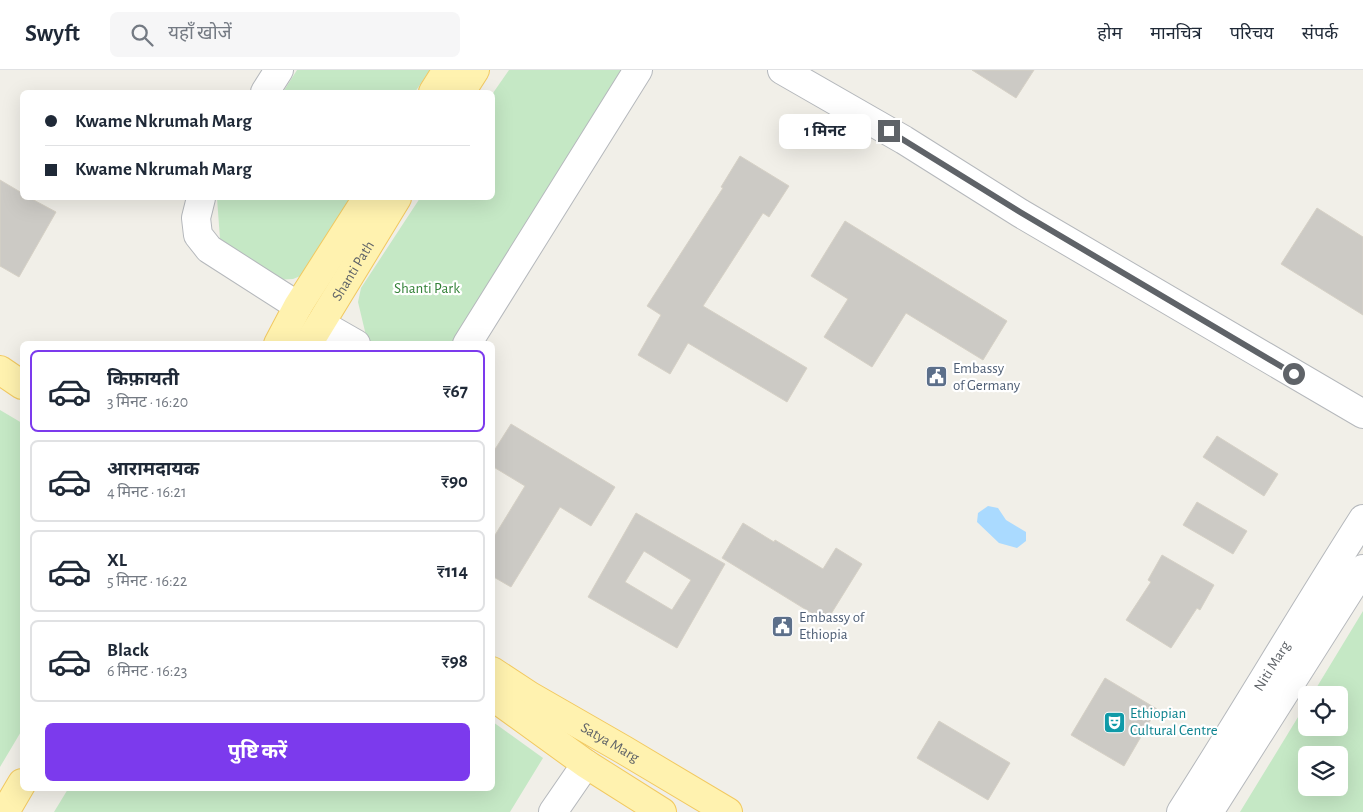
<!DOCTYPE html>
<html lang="hi">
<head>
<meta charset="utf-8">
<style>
	:root { --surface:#fff; --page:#f6f6f7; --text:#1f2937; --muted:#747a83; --line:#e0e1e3; --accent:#7c3aed }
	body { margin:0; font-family:"Alegreya Sans","Noto Sans Devanagari",sans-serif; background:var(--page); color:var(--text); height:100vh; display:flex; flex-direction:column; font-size:19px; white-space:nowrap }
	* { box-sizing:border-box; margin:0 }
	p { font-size:16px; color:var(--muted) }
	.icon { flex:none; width:28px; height:28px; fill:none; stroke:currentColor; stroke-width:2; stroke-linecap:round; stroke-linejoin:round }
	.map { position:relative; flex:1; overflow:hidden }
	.drawer { position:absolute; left:20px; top:271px; width:475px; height:450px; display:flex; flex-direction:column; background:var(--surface); border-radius:8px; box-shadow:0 5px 20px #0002 }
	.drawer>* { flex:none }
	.hud { position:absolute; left:20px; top:20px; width:475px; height:110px; border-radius:8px; box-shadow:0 5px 20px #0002; display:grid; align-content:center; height:110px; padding:0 25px; background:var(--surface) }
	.fabs { position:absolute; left:1298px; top:616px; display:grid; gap:10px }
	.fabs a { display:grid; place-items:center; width:50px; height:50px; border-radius:8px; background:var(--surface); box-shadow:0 5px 20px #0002; font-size:25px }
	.end { position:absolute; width:22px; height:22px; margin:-11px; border:6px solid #5f6368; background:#fff; box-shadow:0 0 0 2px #fff }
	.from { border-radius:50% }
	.bubble { position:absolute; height:35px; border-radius:8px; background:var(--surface); box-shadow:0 5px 20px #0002; font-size:16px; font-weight:700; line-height:35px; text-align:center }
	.hud b { display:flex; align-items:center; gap:18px; height:48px; font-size:19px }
	.hud b+b { border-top:1px solid var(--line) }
	.hud i { width:12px; height:12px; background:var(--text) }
	ul { padding:9px 0 0; list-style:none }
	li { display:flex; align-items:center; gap:15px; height:82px; margin:0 10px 8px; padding:0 15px; border:2px solid var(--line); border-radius:8px }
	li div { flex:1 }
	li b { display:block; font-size:19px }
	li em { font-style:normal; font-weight:700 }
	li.on { border-color:var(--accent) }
	li>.icon { width:45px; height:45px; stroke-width:1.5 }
	.primary-button { display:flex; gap:10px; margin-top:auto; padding:10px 25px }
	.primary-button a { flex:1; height:58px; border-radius:8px; background:var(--accent); color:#fff; font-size:20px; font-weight:700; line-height:58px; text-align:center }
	header { display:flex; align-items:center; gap:30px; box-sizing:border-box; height:70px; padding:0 25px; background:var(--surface); border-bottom:1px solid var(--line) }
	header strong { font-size:24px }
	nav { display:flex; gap:28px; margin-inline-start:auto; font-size:18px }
	.search { width:350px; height:45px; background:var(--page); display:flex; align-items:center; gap:12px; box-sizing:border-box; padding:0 18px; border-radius:8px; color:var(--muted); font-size:19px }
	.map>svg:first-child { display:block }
	.green { fill:#c5e8c5; fill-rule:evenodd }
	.water { fill:#aadaff }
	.building { fill:#cccac5; stroke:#d6d1c6; fill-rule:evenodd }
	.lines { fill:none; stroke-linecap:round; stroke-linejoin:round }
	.minor-casing { stroke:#b5b8bc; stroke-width:30 }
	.major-casing { stroke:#f2c960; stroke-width:30 }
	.minor { stroke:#fff; stroke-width:28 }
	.major { stroke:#fff2af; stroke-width:28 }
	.route { stroke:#5f6368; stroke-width:6 }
	.labels { text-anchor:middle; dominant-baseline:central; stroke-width:4.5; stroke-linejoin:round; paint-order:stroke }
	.street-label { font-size:15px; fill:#5f6368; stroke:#fff }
	.park-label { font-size:15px; fill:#348238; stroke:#fff }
	.service-label { font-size:15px; fill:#4e5e75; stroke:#fff; text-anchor:start }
	.culture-label { font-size:15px; fill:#0d838f; stroke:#fff; text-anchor:start }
</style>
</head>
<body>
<header>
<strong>Swyft</strong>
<div class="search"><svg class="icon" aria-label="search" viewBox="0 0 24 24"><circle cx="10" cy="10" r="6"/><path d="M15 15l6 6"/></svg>यहाँ खोजें</div>
<nav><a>होम</a><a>मानचित्र</a><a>परिचय</a><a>संपर्क</a></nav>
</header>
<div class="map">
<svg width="1363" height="742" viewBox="0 0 1363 742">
	<rect width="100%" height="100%" fill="#f1efe8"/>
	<path class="green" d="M297,0H430L415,22H283Z
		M509,0H625L458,274H368L358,232L361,218L420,128H492L493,23Z
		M217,128H354L308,203L293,209L276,210L247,202L220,169Z
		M0,340L22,353V660L0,697Z
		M1363,541V742H1240L1306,634V658H1339V625H1312ZM1306,685H1339V718H1306Z
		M493,652L543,688L510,742H54L68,719H492Z"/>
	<path class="water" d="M988,436L998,438L1006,450L1026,462V471L1017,478L999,473L977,452L978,443Z"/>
	<path class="building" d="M972,0H1034L1016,28Z
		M740,86L789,116L769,147L763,143L703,236L807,298L787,332L688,273L670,304L638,285L661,245L647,236L723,118L721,117Z
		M0,110L22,123V128H30L56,142L19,207L0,196Z
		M1317,138L1363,167V245L1281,194Z
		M845,151L1007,251L983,290L906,243L872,297L824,267L848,229L811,206Z
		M511,354L615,417L591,456L560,437L511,517L492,506V470L525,416L492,396V384Z
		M1217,366L1278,404L1264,426L1203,387Z
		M1197,432L1247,461L1233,484L1183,455Z
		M636,443L725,494L677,578L588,527ZM644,481L691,510L672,540L625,512Z
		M743,453L774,472L775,470L823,499L836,478L862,494L826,552L722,488Z
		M1162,485L1214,515L1200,540L1197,538L1171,578L1126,550L1151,512L1148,510Z
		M1105,608L1157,639L1124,696L1071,665Z
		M939,651L1010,693L988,730L917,688Z"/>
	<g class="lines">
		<defs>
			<g id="minor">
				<path d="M782,0L904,70L1020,143L1363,344"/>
				<path d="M265,22L279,0"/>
				<path d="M201,128L196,148L198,165L209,179L298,236"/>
				<path d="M321,254L356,274"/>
				<path d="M467,274L638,0"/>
				<path d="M553,742L586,694"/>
				<path id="s1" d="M1181,742C1243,645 1301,546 1363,449"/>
				<path d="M1209,742L1363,499"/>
			</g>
			<g id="major">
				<path d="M433,22L447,0"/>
				<path d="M461,22L475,0"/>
				<path d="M278,274L298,236L367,128"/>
				<path id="s2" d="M308,274L397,128"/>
				<path d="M0,300L22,315"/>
				<path id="s3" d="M492,601L530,626L624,680L728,742"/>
				<path d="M492,626L586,694L662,742"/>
				<path d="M5,742L22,713"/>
			</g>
		</defs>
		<use href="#minor" class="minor-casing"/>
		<use href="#major" class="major-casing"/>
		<use href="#minor" class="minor"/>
		<use href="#major" class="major"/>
	</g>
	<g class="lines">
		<path class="route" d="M889,61L1020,142L1294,304"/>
	</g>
	<defs>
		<symbol id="civic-square" viewBox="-11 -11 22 22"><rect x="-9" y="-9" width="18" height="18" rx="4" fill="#5c6f8a" stroke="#fff"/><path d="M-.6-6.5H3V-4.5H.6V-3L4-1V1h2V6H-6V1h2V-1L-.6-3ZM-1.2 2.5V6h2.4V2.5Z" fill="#fff"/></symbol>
		<symbol id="theatre-square" viewBox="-11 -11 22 22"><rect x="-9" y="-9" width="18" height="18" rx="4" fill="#0f9aa8" stroke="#fff"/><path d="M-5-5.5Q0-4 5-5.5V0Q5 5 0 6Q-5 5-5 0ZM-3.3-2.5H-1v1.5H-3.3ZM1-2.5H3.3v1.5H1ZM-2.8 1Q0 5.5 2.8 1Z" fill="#fff"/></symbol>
	</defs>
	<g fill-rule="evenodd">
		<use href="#civic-square" x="924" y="294" width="25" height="25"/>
		<use href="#civic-square" x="770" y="544" width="25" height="25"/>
		<use href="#theatre-square" x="1102" y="640" width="25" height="25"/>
	</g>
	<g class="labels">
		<g class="street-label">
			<text stroke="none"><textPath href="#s2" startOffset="86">Shanti Path</textPath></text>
			<text stroke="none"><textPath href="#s1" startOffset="172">Niti Marg</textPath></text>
			<text stroke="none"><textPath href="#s3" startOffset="138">Satya Marg</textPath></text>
		</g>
		<g class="park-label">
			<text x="427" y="218">Shanti Park</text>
		</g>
		<g class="service-label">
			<text x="953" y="298">Embassy<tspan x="953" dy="17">of Germany</tspan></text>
			<text x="799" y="547">Embassy of<tspan x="799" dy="17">Ethiopia</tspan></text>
		</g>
		<g class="culture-label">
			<text x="1130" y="643">Ethiopian<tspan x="1130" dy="17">Cultural Centre</tspan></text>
		</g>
	</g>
</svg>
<div class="fabs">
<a><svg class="icon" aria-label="locate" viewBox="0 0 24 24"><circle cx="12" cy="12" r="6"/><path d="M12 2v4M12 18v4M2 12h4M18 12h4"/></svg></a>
<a><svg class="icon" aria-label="layers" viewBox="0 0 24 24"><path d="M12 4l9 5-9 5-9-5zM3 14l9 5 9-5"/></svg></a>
</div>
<i class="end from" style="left:1294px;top:304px"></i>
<i class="end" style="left:889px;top:61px"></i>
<div class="bubble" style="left:779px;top:44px;width:92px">1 मिनट</div>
<div class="hud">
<b><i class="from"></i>Kwame Nkrumah Marg</b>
<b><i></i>Kwame Nkrumah Marg</b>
</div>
<section class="drawer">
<ul>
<li class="on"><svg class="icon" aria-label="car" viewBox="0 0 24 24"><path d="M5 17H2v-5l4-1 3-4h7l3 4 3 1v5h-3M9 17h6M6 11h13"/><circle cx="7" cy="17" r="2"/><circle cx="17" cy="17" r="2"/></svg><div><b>किफ़ायती</b><p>3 मिनट · 16:20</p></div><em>₹67</em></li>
<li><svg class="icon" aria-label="car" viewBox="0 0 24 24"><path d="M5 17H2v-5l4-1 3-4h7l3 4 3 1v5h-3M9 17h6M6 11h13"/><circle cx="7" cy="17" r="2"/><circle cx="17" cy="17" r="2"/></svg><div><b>आरामदायक</b><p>4 मिनट · 16:21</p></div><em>₹90</em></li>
<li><svg class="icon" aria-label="car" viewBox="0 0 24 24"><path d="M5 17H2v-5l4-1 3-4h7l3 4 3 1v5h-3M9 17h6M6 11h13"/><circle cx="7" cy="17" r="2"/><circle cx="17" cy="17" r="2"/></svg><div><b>XL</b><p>5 मिनट · 16:22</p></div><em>₹114</em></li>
<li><svg class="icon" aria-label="car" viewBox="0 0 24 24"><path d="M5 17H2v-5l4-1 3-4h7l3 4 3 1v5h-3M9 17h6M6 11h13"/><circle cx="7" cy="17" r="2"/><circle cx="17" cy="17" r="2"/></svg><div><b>Black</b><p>6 मिनट · 16:23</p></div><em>₹98</em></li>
</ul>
<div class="primary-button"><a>पुष्टि करें</a></div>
</section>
</div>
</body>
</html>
